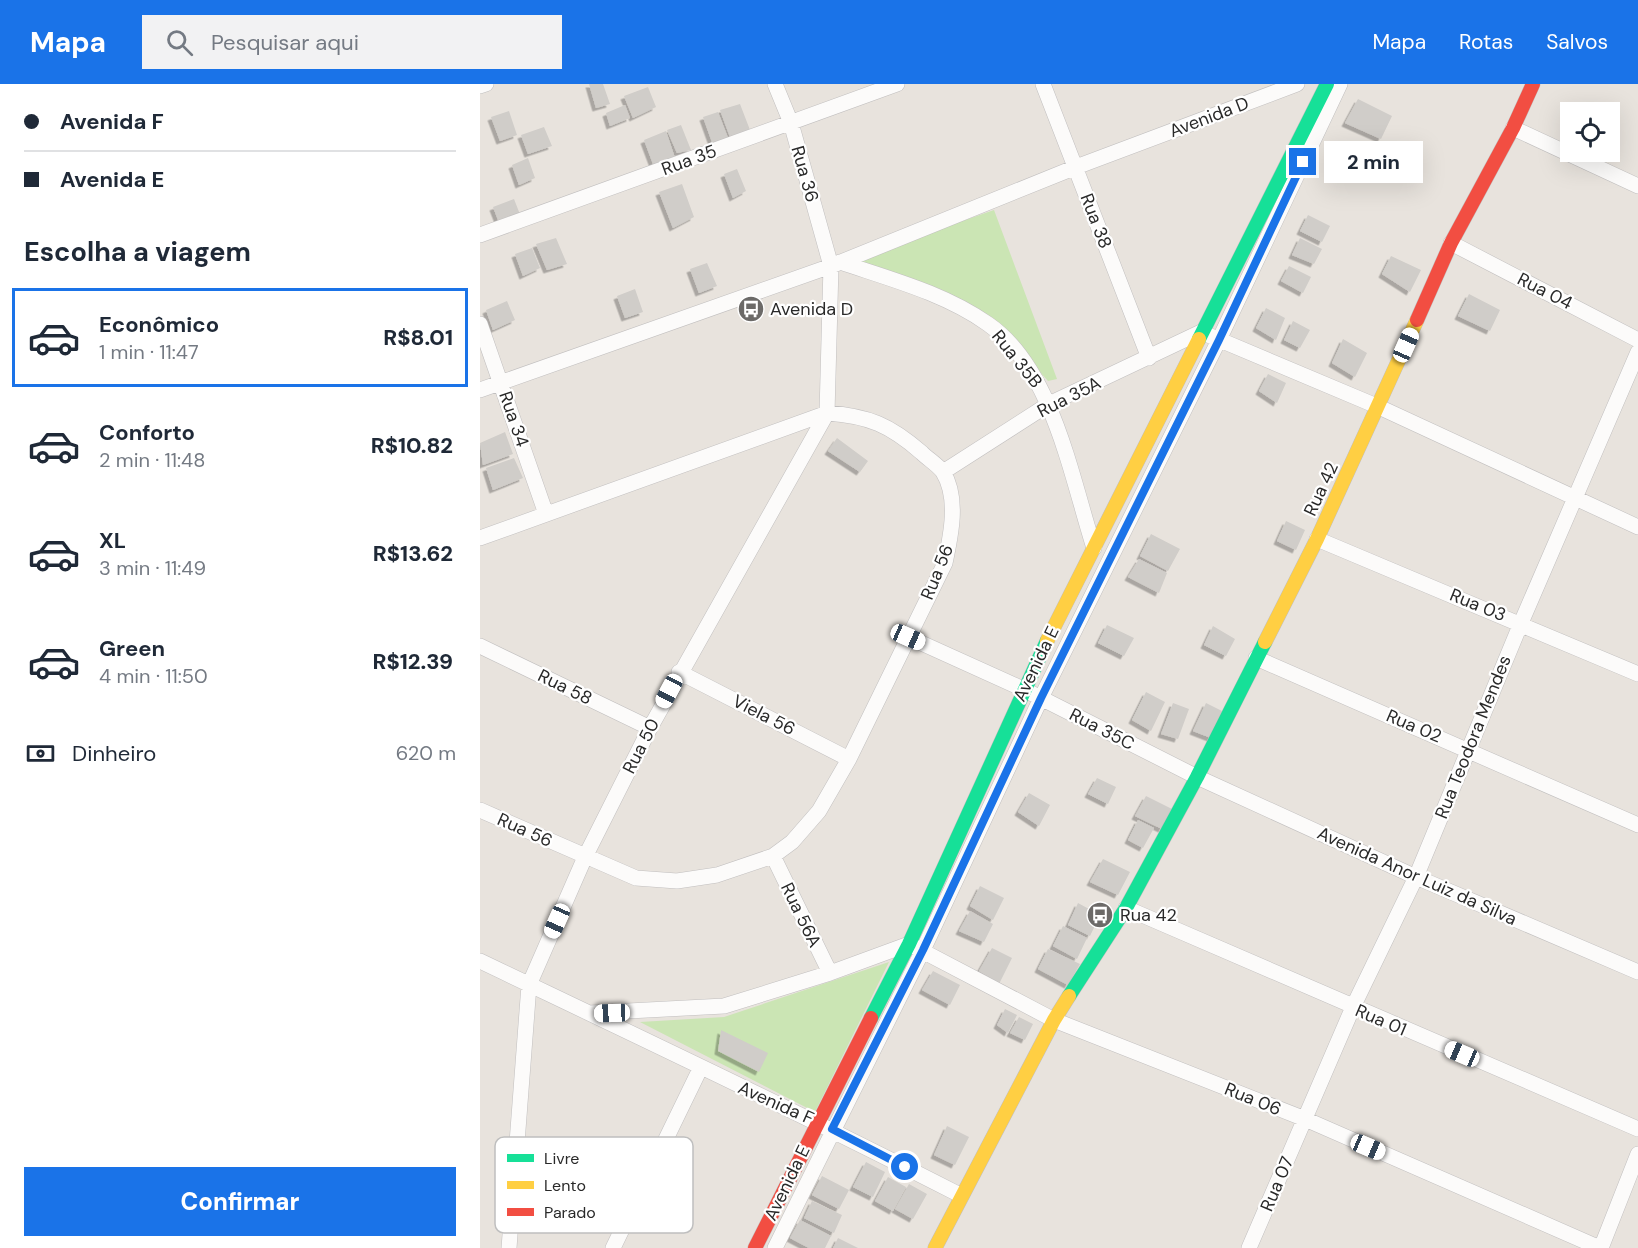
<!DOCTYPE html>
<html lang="pt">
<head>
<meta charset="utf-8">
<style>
	:root { --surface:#fff; --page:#f2f2f3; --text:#1f2937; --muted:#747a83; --line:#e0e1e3; --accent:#1a73e8 }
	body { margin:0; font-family:"DM Sans",sans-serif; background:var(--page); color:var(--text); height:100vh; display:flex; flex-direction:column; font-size:22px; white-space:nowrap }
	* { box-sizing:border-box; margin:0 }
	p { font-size:20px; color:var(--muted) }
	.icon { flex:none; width:33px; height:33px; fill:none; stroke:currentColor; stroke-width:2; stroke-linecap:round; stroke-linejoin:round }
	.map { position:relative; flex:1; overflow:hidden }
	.sheet { display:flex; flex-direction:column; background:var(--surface); width:480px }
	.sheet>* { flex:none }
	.guide { display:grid; align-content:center; height:132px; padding:0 24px; background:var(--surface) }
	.buttons { position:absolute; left:1080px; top:18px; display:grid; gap:12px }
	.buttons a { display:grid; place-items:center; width:60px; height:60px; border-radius:0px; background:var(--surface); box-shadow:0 6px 24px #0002; font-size:30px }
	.end { position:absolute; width:27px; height:27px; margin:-14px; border:8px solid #1a73e8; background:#fff; box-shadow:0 0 0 3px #fff }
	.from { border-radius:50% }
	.bubble { position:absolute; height:42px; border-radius:0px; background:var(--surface); box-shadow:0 6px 24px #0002; font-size:20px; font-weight:800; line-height:42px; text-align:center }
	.car { position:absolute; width:18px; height:36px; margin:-18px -9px; border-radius:8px; box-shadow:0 0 4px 2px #0007; background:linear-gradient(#fff 24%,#345 0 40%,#fff 0 76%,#345 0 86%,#fff 0) }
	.guide b { display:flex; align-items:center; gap:21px; height:57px; font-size:22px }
	.guide b+b { border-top:2px solid var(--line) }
	.guide i { width:15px; height:15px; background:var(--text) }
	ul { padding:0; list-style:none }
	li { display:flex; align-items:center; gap:18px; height:99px; margin:0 12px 9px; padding:0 12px; border:3px solid transparent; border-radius:0px }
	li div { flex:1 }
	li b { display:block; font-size:22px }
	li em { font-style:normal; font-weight:800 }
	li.on { border-color:var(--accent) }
	li>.icon { width:54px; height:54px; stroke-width:1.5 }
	h2 { padding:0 24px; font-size:27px; line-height:72px }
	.pay { display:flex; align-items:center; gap:15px; height:66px; padding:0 24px; font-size:22px }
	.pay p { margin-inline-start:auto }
	.primary-button { display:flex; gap:12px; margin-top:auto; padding:12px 24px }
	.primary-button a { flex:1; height:69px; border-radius:0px; background:var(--accent); color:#fff; font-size:24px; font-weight:800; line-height:69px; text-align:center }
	header { display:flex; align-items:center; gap:36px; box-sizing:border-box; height:84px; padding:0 30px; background:var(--accent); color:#fff }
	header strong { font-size:28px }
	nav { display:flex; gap:33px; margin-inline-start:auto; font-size:21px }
	.search { width:420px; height:54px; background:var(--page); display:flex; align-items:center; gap:15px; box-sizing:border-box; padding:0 21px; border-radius:0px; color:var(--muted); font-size:22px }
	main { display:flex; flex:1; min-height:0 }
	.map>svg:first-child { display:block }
	.green { fill:#cbe5b4 }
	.building { fill:#d0cdc9; filter:url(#shadow) }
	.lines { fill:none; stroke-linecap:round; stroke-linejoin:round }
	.street-casing { stroke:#c1bfbf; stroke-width:16 }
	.fast-casing { stroke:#c1bfbf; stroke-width:15 }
	.slow-casing { stroke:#c1bfbf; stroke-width:15 }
	.jam-casing { stroke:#c1bfbf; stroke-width:15 }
	.street { stroke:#fcfbfa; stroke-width:15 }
	.fast { stroke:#16e098; stroke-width:14 }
	.slow { stroke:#ffcf43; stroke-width:14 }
	.jam { stroke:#f24e42; stroke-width:14 }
	.route { stroke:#1a73e8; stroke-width:8 }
	.labels { text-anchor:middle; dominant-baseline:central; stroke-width:4.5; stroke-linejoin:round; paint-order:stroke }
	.street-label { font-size:18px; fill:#292929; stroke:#fff }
	.poi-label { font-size:18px; fill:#292929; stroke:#fff; text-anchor:start }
	.key { fill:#fff; stroke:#bfbfbf; stroke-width:1.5 }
	.key-label { font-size:16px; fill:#292929 }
</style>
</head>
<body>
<header>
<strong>Mapa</strong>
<div class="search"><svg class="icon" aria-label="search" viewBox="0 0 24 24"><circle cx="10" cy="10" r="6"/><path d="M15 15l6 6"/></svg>Pesquisar aqui</div>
<nav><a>Mapa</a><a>Rotas</a><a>Salvos</a></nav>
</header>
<main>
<section class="sheet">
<div class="guide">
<b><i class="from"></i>Avenida F</b>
<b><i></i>Avenida E</b>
</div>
<h2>Escolha a viagem</h2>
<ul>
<li class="on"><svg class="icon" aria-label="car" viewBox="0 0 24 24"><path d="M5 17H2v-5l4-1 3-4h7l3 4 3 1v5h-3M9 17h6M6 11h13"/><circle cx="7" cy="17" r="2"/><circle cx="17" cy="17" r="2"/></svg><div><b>Econômico</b><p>1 min · 11:47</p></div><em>R$8.01</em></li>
<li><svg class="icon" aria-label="car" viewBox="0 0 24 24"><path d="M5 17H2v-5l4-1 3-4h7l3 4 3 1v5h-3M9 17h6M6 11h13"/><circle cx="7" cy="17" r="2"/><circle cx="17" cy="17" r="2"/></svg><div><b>Conforto</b><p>2 min · 11:48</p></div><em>R$10.82</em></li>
<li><svg class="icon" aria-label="car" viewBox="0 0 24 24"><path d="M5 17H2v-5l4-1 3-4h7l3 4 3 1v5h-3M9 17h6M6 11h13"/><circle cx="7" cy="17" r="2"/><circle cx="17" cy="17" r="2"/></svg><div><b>XL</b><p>3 min · 11:49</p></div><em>R$13.62</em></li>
<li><svg class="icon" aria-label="car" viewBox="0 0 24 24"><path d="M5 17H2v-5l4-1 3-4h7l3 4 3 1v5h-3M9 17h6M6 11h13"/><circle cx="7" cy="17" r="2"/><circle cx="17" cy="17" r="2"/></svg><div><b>Green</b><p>4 min · 11:50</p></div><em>R$12.39</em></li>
</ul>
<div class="pay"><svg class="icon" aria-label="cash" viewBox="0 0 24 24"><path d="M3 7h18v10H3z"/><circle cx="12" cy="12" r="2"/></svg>Dinheiro<p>620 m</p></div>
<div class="primary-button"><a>Confirmar</a></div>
</section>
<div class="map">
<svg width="1158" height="1164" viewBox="0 0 1158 1164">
	<defs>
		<filter id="shadow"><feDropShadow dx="-3.5" dy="3.5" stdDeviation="0" flood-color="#0004"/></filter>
	</defs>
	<rect width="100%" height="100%" fill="#e8e3dd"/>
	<path class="green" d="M514,126L577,295L568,297L515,238L460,205L382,183V172Z
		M409,878L335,1028L160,938L244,933Z"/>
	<path class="building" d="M109,0H123L130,20L116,24Z
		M168,3L176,23L153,34L144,12Z
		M878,15L912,32L901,55L865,39Z
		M260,20L270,46L250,53L240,26Z
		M145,21L150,34L130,42L126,29Z
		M29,27L37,51L20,57L11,33Z
		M238,28L248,54L233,61L223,33Z
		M201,41L211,66L197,69L187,46Z
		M64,43L72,62L48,70L41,51Z
		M186,47L195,74L173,80L164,56Z
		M48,74L55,94L39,101L32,81Z
		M257,85L266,107L253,114L244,90Z
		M202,100L214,133L193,144L179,108Z
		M34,115L41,133L20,141L13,123Z
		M828,131L850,142L842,158L820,147Z
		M76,154L87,180L67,186L56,160Z
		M820,154L842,165L834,180L812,171Z
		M52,164L60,184L43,192L35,170Z
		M911,172L941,186L930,208L902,190Z
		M227,179L237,202L219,209L210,185Z
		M809,182L831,193L823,209L801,197Z
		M155,205L163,228L145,234L137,212Z
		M989,210L1020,226L1010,247L978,232Z
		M27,217L35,236L13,246L6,226Z
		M786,224L805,234L796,256L776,244Z
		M813,237L830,246L820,264L804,256Z
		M863,255L887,269L875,293L852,279Z
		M788,290L806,299L797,319L779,307Z
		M25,348L33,370L3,381L0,359Z
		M357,354L388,377L380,388L348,367Z
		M34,374L43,394L13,406L6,384Z
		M806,437L825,446L816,466L797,457Z
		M671,450L700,465L688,487L660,472Z
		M659,475L687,489L679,509L648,493Z
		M627,541L654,554L644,572L618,559Z
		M733,542L755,555L746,572L724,561Z
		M666,608L685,618L671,647L652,636Z
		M693,619L709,625L698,655L681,650Z
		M726,619L744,628L731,654L713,647Z
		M617,694L636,703L628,720L608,710Z
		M549,709L570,721L559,742L538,728Z
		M666,712L692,725L682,745L655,732Z
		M658,736L674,744L663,764L648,756Z
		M623,775L650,788L638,811L610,798Z
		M500,802L524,814L513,836L490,822Z
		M598,819L620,831L610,852L588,841Z
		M490,827L513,840L504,858L479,847Z
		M583,842L607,854L597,875L573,862Z
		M512,864L532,874L519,900L499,887Z
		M568,865L600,880L588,901L558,885Z
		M453,887L480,901L470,921L442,906Z
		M525,925L537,931L528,949L517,941Z
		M539,933L553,940L545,956L530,949Z
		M241,946L288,969L279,988L238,967Z
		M467,1042L489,1053L475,1081L454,1071Z
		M386,1078L405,1088L393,1113L373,1103Z
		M342,1092L369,1106L359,1125L332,1111Z
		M408,1093L426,1103L413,1127L395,1117Z
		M429,1100L447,1110L433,1135L415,1125Z
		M332,1117L362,1131L354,1149L324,1134Z
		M320,1136L351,1152L345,1164H329L310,1154Z
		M358,1154L378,1164H353Z"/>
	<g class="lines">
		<defs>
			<path id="street" d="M563,0L669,274
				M0,2L6,0
				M1033,44L1158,102
				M0,151L417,0
				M971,159L1158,256
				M360,178C410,195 464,209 508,240C572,284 591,392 614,464
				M0,240L66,430
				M0,306L351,182L596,83L817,0
				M463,388L569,320L721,248L899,323L1158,443
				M0,454L347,329C389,332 410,341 442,369C448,375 458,381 463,388C479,414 471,451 465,479L369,675L339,727L312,758L293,772L237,791L197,797L156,794L0,726
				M837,455L1158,590
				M428,553L543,605L717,693L936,793L1158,888
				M0,562L170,644
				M776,574L1158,741
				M199,588L369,675
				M293,772L350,889
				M646,824L1158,1045
				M0,877C161,954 322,1030 480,1111
				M110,929L244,922L350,889L429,860L574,936L825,1035L1120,1164
				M29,1164L49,901L105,773L170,644L347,329L351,182L311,39L295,0
				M133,1164L220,985
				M295,1164L443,866L561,614L739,256L860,0
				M769,1164L873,923L936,793L1041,539L1158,268
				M1121,1164L1158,1070"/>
			<path id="fast" d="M719,255L847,0
				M589,912L646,824L717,693L785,558
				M391,934L429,860L567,557"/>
			<path id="slow" d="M567,557L719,255
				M785,558L837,455L937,236
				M455,1164L574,936L589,912"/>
			<path id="jam" d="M937,236L971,159L1033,44L1053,0
				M275,1164L391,934"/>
		</defs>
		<use href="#street" class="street-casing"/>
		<use href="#fast" class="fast-casing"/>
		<use href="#slow" class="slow-casing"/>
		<use href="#jam" class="jam-casing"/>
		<use href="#street" class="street"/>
		<use href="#fast" class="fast"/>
		<use href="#slow" class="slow"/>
		<use href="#jam" class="jam"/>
	</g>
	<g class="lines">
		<path class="route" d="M425,1083L352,1045L443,866L561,614L739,256L823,78"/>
	</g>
	<defs>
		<symbol id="bus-disc" viewBox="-11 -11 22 22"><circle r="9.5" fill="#6c6a68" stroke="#fff"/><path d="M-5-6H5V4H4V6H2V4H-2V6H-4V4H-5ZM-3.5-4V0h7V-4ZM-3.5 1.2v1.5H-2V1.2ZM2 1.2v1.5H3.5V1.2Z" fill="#fff"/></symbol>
	</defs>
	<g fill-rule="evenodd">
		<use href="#bus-disc" x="256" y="210" width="30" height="30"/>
		<use href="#bus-disc" x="605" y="816" width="30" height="30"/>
	</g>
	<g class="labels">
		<g class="street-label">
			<text transform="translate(729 33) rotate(-21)">Avenida D</text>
			<text transform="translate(209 76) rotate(-20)">Rua 35</text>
			<text transform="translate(325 90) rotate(74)">Rua 36</text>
			<text transform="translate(616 137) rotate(69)">Rua 38</text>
			<text transform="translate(1065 207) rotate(27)">Rua 04</text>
			<text transform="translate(537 275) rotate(51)">Rua 35B</text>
			<text transform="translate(589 313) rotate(-27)">Rua 35A</text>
			<text transform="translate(34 335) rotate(71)">Rua 34</text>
			<text transform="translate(841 405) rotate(-65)">Rua 42</text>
			<text transform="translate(457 488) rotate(-68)">Rua 56</text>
			<text transform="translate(998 521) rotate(22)">Rua 03</text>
			<text transform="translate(556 580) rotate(-64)">Avenida E</text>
			<text transform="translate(85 603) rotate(26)">Rua 58</text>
			<text transform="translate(284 631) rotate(27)">Viela 56</text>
			<text transform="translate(934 642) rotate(23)">Rua 02</text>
			<text transform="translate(622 645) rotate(27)">Rua 35C</text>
			<text transform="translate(993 653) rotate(-68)">Rua Teodora Mendes</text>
			<text transform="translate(161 662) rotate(-63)">Rua 50</text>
			<text transform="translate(45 746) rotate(24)">Rua 56</text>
			<text transform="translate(937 792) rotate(24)">Avenida Anor Luiz da Silva</text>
			<text transform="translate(321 831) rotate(64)">Rua 56A</text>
			<text transform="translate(901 936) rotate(23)">Rua 01</text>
			<text transform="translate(773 1015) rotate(22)">Rua 06</text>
			<text transform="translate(296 1019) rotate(24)">Avenida F</text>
			<text transform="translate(307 1099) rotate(-64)">Avenida E</text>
			<text transform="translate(797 1100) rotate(-67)">Rua 07</text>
		</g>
		<g class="poi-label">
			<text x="290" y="225">Avenida D</text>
			<text x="640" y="831">Rua 42</text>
		</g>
	</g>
	<rect x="15" y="1053" width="198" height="96" rx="9" class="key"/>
	<rect x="27" y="1070" width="27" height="8" fill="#16e098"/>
	<rect x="27" y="1097" width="27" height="8" fill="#ffcf43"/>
	<rect x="27" y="1124" width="27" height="8" fill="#f24e42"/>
	<g class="key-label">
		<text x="64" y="1080">Livre</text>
		<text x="64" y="1107">Lento</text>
		<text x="64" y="1134">Parado</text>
	</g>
</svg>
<div class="buttons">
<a><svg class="icon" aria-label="locate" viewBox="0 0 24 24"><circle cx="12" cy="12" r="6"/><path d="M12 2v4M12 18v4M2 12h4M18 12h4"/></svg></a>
</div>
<i class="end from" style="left:425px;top:1083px"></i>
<i class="end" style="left:823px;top:78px"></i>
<div class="bubble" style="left:844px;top:57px;width:99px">2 min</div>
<i class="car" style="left:926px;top:261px;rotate:24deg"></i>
<i class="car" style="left:428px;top:553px;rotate:114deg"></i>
<i class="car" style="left:189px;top:607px;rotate:208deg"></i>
<i class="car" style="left:77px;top:837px;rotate:204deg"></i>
<i class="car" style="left:132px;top:929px;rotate:268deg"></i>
<i class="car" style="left:982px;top:970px;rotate:293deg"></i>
<i class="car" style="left:888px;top:1063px;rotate:113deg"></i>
</div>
</main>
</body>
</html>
